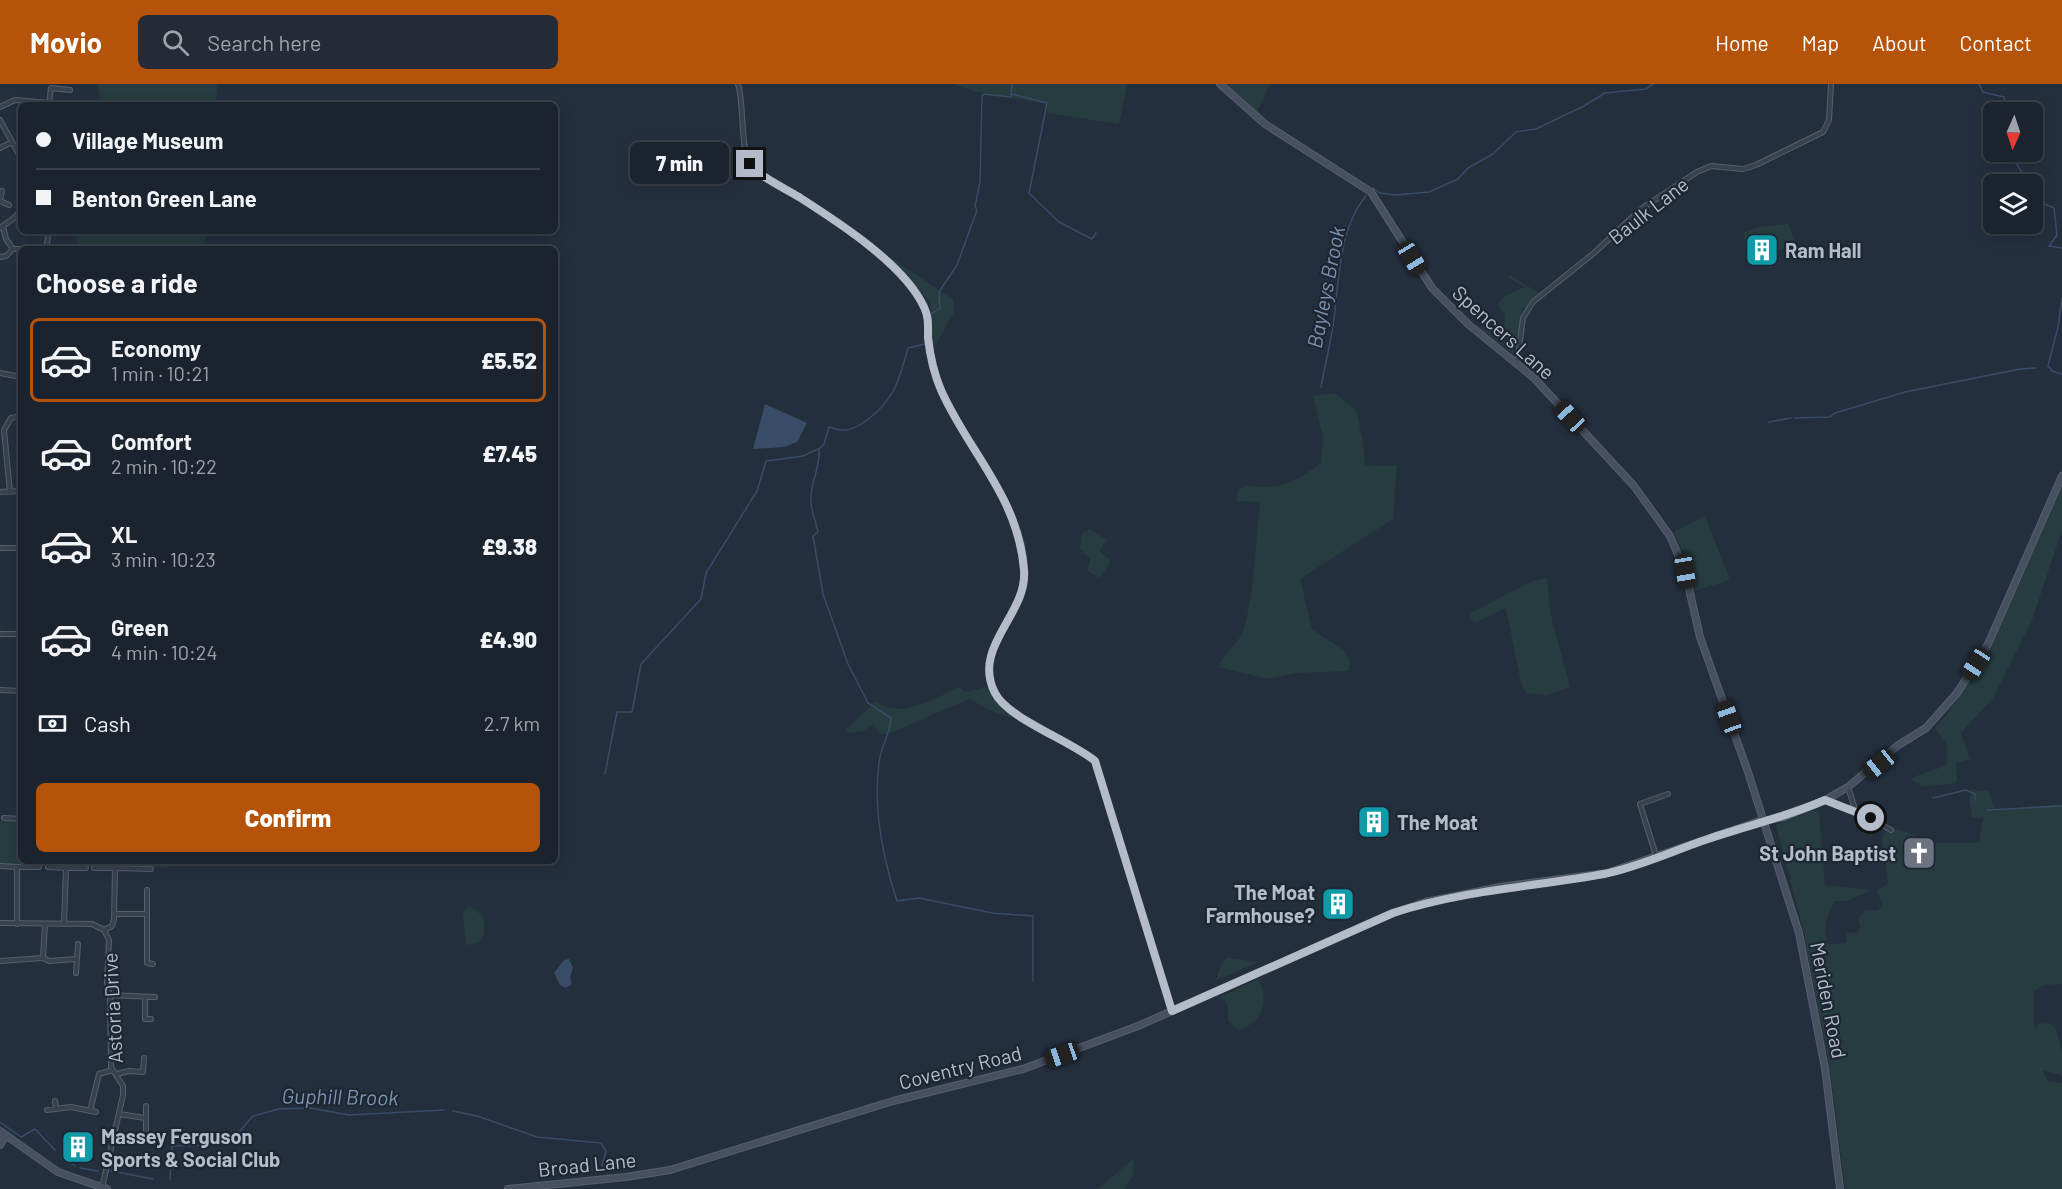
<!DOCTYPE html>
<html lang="en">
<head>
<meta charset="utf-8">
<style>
	:root { --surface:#1b232e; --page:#242b36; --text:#f1f3f6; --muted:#a0a4aa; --line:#39404a; --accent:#b45309 }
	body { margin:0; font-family:Barlow,sans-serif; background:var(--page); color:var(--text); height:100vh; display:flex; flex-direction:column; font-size:22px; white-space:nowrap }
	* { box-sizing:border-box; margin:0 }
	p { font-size:20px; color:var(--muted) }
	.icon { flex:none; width:33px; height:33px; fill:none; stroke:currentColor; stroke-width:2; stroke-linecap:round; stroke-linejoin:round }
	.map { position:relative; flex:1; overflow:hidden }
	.panel { position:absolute; left:18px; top:162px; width:540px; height:618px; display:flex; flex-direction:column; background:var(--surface); border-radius:9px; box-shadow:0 3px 15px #0003,0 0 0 2px var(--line) }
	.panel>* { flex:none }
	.hud { position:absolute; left:18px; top:18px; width:540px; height:132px; border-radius:9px; box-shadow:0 3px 15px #0003,0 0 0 2px var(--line); display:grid; align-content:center; height:132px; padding:0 18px; background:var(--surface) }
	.needle { width:39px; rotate:183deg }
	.controls { position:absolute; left:1983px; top:18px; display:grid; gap:12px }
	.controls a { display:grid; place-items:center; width:60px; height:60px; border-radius:9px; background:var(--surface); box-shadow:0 3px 15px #0003,0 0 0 2px var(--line); font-size:30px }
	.end { position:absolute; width:27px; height:27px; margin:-14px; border:8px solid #b4bcc9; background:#111; box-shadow:0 0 0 3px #111 }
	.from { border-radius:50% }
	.bubble { position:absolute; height:42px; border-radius:9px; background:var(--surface); box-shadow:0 3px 15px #0003,0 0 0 2px var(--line); font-size:20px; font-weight:800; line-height:42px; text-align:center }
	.car { position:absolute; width:18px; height:36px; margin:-18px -9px; border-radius:8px; box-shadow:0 0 4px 2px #0007; background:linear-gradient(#222 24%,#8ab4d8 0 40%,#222 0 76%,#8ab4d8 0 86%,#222 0) }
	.hud b { display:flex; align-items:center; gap:21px; height:57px; font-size:22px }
	.hud b+b { border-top:2px solid var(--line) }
	.hud i { width:15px; height:15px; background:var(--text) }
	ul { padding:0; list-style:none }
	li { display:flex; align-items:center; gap:18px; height:84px; margin:0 12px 9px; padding:0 6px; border:3px solid transparent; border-radius:9px }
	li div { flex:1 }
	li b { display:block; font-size:22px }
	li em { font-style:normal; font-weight:800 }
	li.current { border-color:var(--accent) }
	li>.icon { width:54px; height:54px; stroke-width:1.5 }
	h2 { padding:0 18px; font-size:27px; line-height:72px }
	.pay { display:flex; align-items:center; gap:15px; height:66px; padding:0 18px; font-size:22px }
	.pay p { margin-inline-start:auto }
	.action { display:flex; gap:12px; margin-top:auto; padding:12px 18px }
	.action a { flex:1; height:69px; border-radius:9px; background:var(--accent); color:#fff; font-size:24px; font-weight:800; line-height:69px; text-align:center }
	header { display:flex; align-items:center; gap:36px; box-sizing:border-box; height:84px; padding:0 30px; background:var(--accent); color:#fff }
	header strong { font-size:28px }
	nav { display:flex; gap:33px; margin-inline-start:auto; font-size:21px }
	.search { width:420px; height:54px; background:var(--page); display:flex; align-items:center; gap:15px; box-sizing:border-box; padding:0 21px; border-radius:9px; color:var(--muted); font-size:22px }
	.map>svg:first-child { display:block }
	.green { fill:#263c3f }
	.water { fill:#394c67 }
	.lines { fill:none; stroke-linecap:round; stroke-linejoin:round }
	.stream { stroke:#394c67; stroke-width:1.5 }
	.street-casing { stroke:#565f6c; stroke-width:6 }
	.secondary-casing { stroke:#565f6c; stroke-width:8 }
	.street { stroke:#38414e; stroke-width:4 }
	.secondary { stroke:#465061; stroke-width:6 }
	.route { stroke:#b4bcc9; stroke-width:8 }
	.labels { text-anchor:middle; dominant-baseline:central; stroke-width:4.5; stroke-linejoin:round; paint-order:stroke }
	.street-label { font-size:20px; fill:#b4bcc9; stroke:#1d2633 }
	.poi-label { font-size:20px; font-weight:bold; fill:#b4bcc9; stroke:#1d2633; text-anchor:start }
	.water-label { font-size:21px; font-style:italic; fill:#7c92b1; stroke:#1d2633 }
</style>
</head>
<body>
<header>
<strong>Movio</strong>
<div class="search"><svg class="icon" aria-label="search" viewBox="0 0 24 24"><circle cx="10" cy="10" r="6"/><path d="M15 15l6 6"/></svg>Search here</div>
<nav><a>Home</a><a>Map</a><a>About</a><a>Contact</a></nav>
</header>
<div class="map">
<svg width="2062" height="1105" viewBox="0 0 2062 1105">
	<rect width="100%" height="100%" fill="#242f3e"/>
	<path class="green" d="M98,0H217L216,21H76V19L100,15Z
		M954,0H1127L1119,40L1047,29L1048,20L974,7Z
		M1226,0H1270L1257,28Z
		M1788,140L1797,162L1769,168V174L1751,177L1743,149L1759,143Z
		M75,147H206L204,165H78Z
		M879,166L953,215L954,228L934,264L930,218Z
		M1510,191L1539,209L1523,226L1513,270L1480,244L1489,239L1499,245L1504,243L1505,231L1497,221L1505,212L1525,203L1509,194Z
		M1335,309L1356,326L1363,358L1365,382L1397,381L1393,435L1300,495L1312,545L1344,567L1350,577L1348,587L1297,589L1268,595L1219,583C1225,565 1237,562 1242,549C1254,518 1256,454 1260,418L1236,417L1238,407L1245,401C1278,407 1295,399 1321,379L1323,353L1313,312Z
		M2062,402V446L2031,539L1993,614L1961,649L1970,675L1956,679L1957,696L1955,699L1922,703L1911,695C1923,687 1935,688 1947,680L1946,660L1935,644L1948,629L1992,560Z
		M1705,432L1730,496L1694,507L1686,476L1674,448Z
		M1090,445L1107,456L1099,467L1111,477L1099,494L1087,486L1091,475L1080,465L1082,449Z
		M1547,494L1551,532L1570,603L1547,611L1526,609L1521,599L1506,524L1474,539L1469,530L1532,497Z
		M959,603L965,608L988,603L1000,621L1025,637L996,629L969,615L893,648L881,651L873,640L863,647L848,649L846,645L876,617C899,637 936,614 959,603Z
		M1972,704L1977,707H1988L1996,726L2062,720V900L2044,901L2034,907V945L2039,940L2049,939L2056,945L2062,967V992L2043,986L2047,997L2062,999V1105H1845L1830,984L1804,849L1776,741L1814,726L1819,727L1825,801L1872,806L1847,817H1834C1827,832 1822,845 1828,861L1846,859V848L1858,849L1860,843L1858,834L1866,826H1878L1882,820L1877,807L1888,799L1882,756L1885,744L1891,746L1892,743L1936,759H1979L1983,735L1972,733L1969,713Z
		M0,737L21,738V777H168V784L0,781Z
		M470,822L484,833V849L479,859L466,861L463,832L465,825Z
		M1227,874L1259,878L1216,896L1221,881Z
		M1258,895C1270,916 1263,939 1238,946L1228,937C1227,925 1231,920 1220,913Z
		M1134,1074L1133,1092L1124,1105H1098Z"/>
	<path class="water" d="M765,320L807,339L797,358L784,363L753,365Z
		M569,875L573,884L570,893L572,900L566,904L560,901L554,889L564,876Z"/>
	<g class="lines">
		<path class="stream" d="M1979,0L1983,8L2004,13L2006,28
			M1012,10L1047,19L1029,109L1059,138L1092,155L1096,149
			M2004,68L2013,74L2029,100
			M1373,104L1380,109L1396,111L1429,108L1458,95L1468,84L1493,70L1516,48L1536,45L1584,22L1605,9L1646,5L1653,0
			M2032,115L2054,124L2057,151L2049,162L2062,164
			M2062,214L2058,243L2048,282L2052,287L2062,290
			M925,260L908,264C899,296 895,315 867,336C853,346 846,349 829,343L824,360L819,365C821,383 809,401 811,419C812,429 816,439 818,448L813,452L823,510L848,580L868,619L891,634C890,650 881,662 879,679C873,724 883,774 897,817L919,814L992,829L1033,832V897
			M932,260L931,230L940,224L939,208L957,181L977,126L975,122L980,98L982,12L984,10L1011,13L1012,0
			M1321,303C1325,280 1331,258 1334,235C1339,195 1339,144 1366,112
			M1795,334L1830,333L1835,329L1905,308L2020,285L2036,284
			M1769,338L1791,334
			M605,690L617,628H632L641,580L701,515L706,489L757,407L766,377L803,372L818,365
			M1933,714L1966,706L1975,710V716
			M1987,726L2062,722
			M453,1027L477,1032L537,1053L601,1059L606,1067L602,1081L604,1086
			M0,1038L21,1053L35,1045L55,1066
			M62,1071L75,1082
			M80,1084L98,1087
			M111,1087L153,1095
			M170,1096L172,1062L220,1061L240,1047L253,1032L279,1025L310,1024L349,1031L444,1026"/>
		<defs>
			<path id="street" d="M738,0C745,24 739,64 752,83C764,95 783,103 798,113C842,141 899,174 924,222C929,233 927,245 929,257C931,274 935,290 941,306C966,367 1028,423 1025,494C1023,534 973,565 995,609C1007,633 1070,657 1095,677L1172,926
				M0,23L15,16L49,19L51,4L70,6
				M0,36L21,74
				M0,64L12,58
				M0,116L2,107
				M0,117L9,121
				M3,142L6,155L13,165H21
				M0,144L13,135L21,126
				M46,165L49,147
				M0,173L6,172L13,165
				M1517,279L1523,234L1533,218L1594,169L1641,125L1697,88L1711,82L1743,85L1756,81L1823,48L1829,36L1831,0
				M0,289L21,293
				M0,408L21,407
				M10,408L4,346L11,334L21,332
				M0,464H21
				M0,550H21
				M0,606L21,607
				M21,697V707
				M1848,703L1855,725
				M1826,717L1855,726L1891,746
				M4,734L21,735
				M1656,772L1640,720L1668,710
				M0,782L17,783V840
				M17,783H39
				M48,783L66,784L64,840
				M66,784H86
				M94,784H115
				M114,830H147V879L153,880
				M147,830V806
				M0,839L92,840L104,846L109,856L107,899L110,911L111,983L123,1002V1011L102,1104
				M104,846L112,842L114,835L115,784L151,785
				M43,874L49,877L76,875
				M0,877L43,874L45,840
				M76,889L78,860
				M110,911L155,913
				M145,913V935H151
				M117,990L129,987L143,988L144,974
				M55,1017L56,1024
				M146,1022V1050H152
				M47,1026L71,1023L96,1028
				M90,1027L99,990L113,986
				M119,1030L145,1034"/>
			<path id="secondary" d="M1220,0L1265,40L1371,108L1432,204L1468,240L1534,294L1634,402L1670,452L1685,487L1700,553L1748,688L1799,849L1825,984L1840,1105
				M0,1047L58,1088L107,1105
				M0,1061L6,1051
				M508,1105L626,1093L670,1086L893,1017L1023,985L1138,942L1393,829L1426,818L1500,803L1607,789L1757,738L1784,733L1825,716L1848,703L1897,662L1926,644L1957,609L1988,560L2062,392"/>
		</defs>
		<use href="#street" class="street-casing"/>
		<use href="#secondary" class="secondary-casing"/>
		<use href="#street" class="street"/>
		<use href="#secondary" class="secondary"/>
	</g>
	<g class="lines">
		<path class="route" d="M750,80C763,95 783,103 799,113C838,138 904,180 924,223C929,233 928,243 928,254C930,271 934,290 941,306C969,369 1018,412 1024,486C1028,530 971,563 995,609C1007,634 1071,657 1095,677L1172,927L1393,829C1464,806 1532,803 1604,790C1639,783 1675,766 1708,755C1748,741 1787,733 1825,716L1871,734"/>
	</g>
	<defs>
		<symbol id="building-square" viewBox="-11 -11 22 22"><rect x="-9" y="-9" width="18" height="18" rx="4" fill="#0f9aa8" stroke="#1d2633"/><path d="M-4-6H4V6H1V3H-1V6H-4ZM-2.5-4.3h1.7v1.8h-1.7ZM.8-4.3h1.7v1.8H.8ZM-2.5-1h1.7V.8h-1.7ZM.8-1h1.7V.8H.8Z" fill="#fff"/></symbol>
		<symbol id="church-square" viewBox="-11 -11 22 22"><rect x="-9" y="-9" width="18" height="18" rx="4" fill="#6b7280" stroke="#1d2633"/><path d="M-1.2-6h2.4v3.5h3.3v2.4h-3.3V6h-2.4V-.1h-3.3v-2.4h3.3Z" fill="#fff"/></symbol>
	</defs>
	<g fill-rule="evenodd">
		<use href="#building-square" x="1743" y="147" width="38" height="38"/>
		<use href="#building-square" x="1355" y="719" width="38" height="38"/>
		<use href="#church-square" x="1900" y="750" width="38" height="38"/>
		<use href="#building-square" x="1319" y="801" width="38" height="38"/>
		<use href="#building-square" x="59" y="1044" width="38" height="38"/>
	</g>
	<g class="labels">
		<g class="street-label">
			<text transform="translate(1648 126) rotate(-38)">Baulk Lane</text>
			<text transform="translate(1504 248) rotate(42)">Spencers Lane</text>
			<text transform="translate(1829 916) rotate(79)">Meriden Road</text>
			<text transform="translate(112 924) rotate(-93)">Astoria Drive</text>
			<text transform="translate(960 983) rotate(-14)">Coventry Road</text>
			<text transform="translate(587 1080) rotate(-6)">Broad Lane</text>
		</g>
		<g class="poi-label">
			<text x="1785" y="166">Ram Hall</text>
			<text x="1397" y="738">The Moat</text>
			<text x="1896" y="769" text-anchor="end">St John Baptist</text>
			<text x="1315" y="808" text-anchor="end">The Moat<tspan x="1315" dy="23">Farmhouse?</tspan></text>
			<text x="101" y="1052">Massey Ferguson<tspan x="101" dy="23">Sports &amp; Social Club</tspan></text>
		</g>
		<g class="water-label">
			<text transform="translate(1325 203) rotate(-79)">Bayleys Brook</text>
			<text transform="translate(340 1012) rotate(1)">Guphill Brook</text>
		</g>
	</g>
</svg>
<div class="controls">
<a><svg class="needle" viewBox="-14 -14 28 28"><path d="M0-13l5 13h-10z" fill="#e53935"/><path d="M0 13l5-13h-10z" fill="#a0a4aa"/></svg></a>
<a><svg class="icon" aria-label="layers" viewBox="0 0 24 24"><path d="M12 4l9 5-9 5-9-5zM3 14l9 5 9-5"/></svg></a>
</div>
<i class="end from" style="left:1871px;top:734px"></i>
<i class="end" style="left:750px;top:80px"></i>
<div class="bubble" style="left:630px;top:58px;width:99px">7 min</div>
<i class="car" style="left:1412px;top:174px;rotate:149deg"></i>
<i class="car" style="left:1570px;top:333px;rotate:317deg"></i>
<i class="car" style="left:1685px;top:487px;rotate:171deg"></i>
<i class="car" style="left:1976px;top:580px;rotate:213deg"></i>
<i class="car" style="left:1729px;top:634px;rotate:340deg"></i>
<i class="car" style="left:1879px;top:680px;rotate:231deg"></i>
<i class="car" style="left:1062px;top:971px;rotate:251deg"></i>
<div class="hud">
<b><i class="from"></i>Village Museum</b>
<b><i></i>Benton Green Lane</b>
</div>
<section class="panel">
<h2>Choose a ride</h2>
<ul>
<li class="current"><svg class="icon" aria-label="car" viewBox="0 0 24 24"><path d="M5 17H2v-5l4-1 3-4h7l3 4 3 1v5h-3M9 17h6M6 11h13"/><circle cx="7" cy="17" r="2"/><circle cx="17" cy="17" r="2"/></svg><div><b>Economy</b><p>1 min · 10:21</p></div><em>£5.52</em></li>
<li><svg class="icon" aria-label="car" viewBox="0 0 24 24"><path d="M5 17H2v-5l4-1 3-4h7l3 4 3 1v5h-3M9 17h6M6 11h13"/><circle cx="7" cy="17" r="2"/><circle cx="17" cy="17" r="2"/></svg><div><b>Comfort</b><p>2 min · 10:22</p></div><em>£7.45</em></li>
<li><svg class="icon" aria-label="car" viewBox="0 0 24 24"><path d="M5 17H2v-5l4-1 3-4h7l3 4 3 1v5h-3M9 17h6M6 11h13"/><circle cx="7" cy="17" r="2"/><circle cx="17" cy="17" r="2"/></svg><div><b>XL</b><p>3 min · 10:23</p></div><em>£9.38</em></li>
<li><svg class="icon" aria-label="car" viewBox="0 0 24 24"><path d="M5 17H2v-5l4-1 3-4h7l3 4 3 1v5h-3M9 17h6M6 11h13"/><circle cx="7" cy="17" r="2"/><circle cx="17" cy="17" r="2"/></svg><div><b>Green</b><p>4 min · 10:24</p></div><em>£4.90</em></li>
</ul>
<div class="pay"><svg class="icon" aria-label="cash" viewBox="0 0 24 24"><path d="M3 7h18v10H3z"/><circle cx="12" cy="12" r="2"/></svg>Cash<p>2.7 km</p></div>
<div class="action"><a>Confirm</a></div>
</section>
</div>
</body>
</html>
